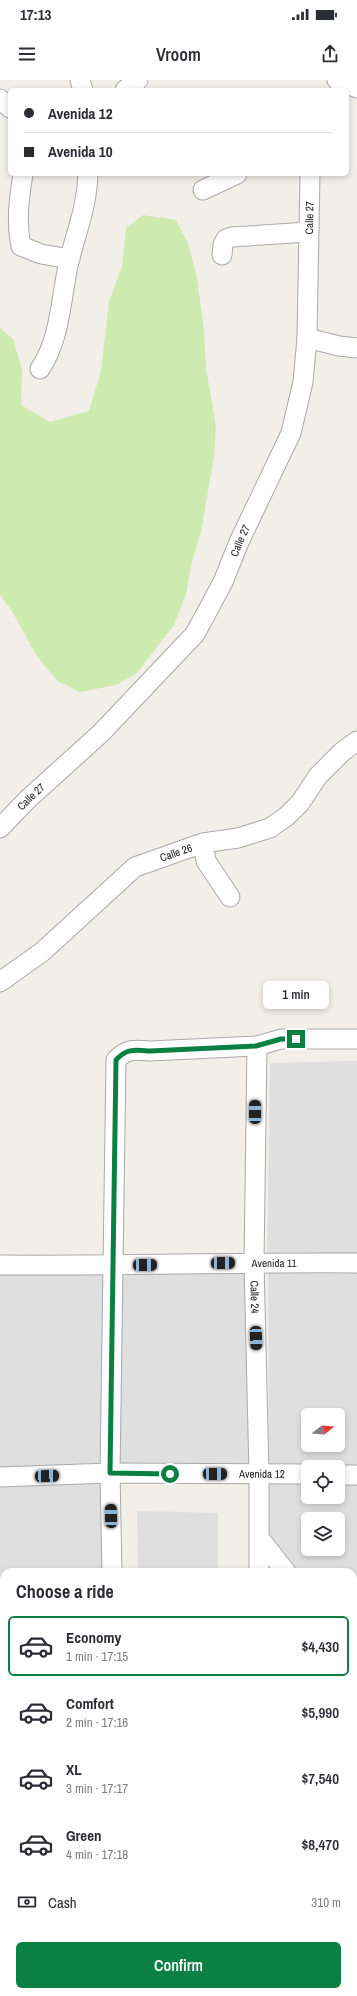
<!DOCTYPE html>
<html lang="en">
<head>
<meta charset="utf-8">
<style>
	:root { --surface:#fff; --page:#f7f7f7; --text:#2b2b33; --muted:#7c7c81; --line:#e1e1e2; --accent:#0b8043 }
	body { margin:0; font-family:"Archivo Narrow",sans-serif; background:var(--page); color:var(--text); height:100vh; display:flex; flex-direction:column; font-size:15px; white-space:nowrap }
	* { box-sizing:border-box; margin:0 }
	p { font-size:13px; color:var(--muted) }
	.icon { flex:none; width:22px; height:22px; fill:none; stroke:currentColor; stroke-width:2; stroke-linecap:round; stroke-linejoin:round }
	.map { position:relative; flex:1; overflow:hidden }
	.side { position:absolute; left:0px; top:1488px; width:357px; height:428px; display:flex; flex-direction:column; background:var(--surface); border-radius:12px 12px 0 0; box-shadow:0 2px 6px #0003 }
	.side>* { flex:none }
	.top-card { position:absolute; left:8px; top:8px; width:341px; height:88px; border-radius:6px; box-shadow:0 2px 6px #0003; display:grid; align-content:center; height:88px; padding:0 16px; background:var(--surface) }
	.needle { width:26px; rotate:73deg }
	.fabs { position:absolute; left:301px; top:1328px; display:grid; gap:8px }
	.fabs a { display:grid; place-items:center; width:44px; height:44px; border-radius:6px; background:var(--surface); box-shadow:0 2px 6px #0003; font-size:20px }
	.end { position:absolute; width:18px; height:18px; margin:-9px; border:5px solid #0b8043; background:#fff; box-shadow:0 0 0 2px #fff }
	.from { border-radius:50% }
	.bubble { position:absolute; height:28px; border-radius:6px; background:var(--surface); box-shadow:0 2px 6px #0003; font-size:13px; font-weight:600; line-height:28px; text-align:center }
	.car { position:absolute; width:12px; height:24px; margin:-12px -6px; border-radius:5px; box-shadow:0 0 3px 1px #0007; background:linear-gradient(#222 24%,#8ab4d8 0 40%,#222 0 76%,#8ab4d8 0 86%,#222 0) }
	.top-card b { display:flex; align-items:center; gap:14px; height:38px; font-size:15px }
	.top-card b+b { border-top:1px solid var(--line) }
	.top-card i { width:10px; height:10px; background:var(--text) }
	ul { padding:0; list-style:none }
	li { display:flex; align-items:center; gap:12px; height:60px; margin:0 8px 6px; padding:0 8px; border:2px solid transparent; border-radius:6px }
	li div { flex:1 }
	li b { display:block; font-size:15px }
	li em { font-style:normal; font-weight:600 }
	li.active { border-color:var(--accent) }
	li>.icon { width:36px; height:36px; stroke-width:1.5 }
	h2 { padding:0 16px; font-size:18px; line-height:48px }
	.pay { display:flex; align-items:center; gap:10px; height:44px; padding:0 16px; font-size:15px }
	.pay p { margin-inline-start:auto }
	.action { display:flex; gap:8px; margin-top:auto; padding:8px 16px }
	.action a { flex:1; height:46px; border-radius:6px; background:var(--accent); color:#fff; font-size:16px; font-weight:600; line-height:46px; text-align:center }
	.status { display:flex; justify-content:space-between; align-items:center; height:28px; padding:0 20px; background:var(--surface); direction:ltr }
	.status svg { height:11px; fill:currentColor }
	header { display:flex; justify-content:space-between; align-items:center; height:52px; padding:0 16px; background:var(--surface); font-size:18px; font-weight:600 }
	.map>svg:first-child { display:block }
	.residential { fill:#e0dfdf; fill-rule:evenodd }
	.grass { fill:#cdebb0 }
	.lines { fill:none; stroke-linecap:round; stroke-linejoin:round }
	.minor-casing { stroke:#a9a9a9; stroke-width:21 }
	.minor { stroke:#fff; stroke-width:19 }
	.route { stroke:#0b8043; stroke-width:5 }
	.labels { text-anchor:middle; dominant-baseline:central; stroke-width:3.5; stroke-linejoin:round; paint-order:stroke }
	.street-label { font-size:11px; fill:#222; stroke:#fff }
</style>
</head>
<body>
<div class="status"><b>17:13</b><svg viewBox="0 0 49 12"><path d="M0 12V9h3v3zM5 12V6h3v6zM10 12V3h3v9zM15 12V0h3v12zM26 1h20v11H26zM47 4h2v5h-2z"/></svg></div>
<header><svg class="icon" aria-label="menu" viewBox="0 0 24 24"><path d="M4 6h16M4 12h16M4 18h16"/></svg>Vroom<svg class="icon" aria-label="share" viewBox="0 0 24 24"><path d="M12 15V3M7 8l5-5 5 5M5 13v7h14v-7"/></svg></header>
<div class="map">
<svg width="357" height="1916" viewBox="0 0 357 1916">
	<rect width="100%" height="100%" fill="#f2efe9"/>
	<path class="residential" d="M357,981V1177L267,1178L270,983Z
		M0,1192L107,1193L103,1383L0,1389Z
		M122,1193H252L251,1386L117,1387Z
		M268,1193H357V1385L269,1384ZM308,1335H338V1365H308Z
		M269,1400L308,1401V1417H338V1401L357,1402V1570L353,1565V1492H291L266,1462ZM308,1439H338V1469H308Z
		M101,1402L103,1492H4V1613H0V1404Z
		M137,1431L218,1433V1492H138Z
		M4,1666V1912H78V1916H0V1667Z
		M353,1707L357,1721V1916H281V1912H353Z
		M140,1912H218V1916H140Z"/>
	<path class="grass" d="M143,135L176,140L188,163L197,198L204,250L206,288L216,346L214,376L201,452L192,481L186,514L174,545L136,594L116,605L80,612L58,601L36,575L12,531L0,515V248L13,259L22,289L21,325L50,342L89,331L101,291L109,222L122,186L126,148Z"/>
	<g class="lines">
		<defs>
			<g id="minor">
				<path d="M80,0L83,10"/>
				<path d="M337,0L357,8"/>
				<path d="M125,10L138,0"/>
				<path d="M0,19L10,28"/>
				<path d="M23,94C19,118 16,142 21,166L41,174L70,179"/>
				<path d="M203,110L237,94"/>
				<path d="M222,175L223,165L226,159L232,157L308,152"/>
				<path d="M307,258L339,266L357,268"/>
				<path d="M40,289C61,258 61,216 69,181C77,150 87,126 88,94"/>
				<path id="s1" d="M0,748L28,719L101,653L195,554L223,502L239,462L291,353L303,302L307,258L310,94"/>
				<path d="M203,763L206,781L230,817"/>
				<path id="s2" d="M0,902L42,872L135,787L203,763L238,758L270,748L287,736L300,723L318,696L342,672L357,661"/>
				<path id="s3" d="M257,966L254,1182L259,1394V1492"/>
				<path id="s4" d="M0,1185C119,1186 238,1182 357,1183"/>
				<path d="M338,1395H357"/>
				<path id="s5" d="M0,1397L110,1393L308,1394"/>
				<path d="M260,1459L286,1492"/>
				<path d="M112,1492L110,1393L116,980C127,968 135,970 150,971L257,966L281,959H357"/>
				<path d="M353,1577L357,1584"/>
				<path d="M0,1623H4"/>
				<path d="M353,1812H357"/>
				<path d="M0,1834H4"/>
				<path d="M110,1916V1912"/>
				<path d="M260,1916V1912"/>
			</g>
		</defs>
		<use href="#minor" class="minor-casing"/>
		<use href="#minor" class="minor"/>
	</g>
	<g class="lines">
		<path class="route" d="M170,1394L110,1393L116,980C127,968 135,970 150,971L256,966L281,959H296"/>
	</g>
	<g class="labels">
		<g class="street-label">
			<text stroke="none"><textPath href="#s1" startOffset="715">Calle 27</textPath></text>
			<text stroke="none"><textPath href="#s1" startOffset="379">Calle 27</textPath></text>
			<text stroke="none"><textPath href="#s1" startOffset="44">Calle 27</textPath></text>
			<text stroke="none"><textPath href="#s2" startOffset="221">Calle 26</textPath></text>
			<text stroke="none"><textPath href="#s4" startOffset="274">Avenida 11</textPath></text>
			<text stroke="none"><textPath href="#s3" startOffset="251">Calle 24</textPath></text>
			<text stroke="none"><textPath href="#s5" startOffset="262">Avenida 12</textPath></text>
		</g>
	</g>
</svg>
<div class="fabs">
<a><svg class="needle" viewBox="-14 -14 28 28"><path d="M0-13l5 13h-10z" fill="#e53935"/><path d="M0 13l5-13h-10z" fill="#7c7c81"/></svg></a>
<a><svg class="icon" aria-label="locate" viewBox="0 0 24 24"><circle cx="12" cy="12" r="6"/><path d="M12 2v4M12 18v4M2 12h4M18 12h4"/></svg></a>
<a><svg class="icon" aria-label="layers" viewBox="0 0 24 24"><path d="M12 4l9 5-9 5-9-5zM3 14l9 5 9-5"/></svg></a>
</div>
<i class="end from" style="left:170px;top:1394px"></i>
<i class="end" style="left:296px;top:959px"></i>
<div class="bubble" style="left:263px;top:901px;width:66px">1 min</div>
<i class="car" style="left:255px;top:1032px;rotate:0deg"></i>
<i class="car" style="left:223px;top:1183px;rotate:89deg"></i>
<i class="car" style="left:145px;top:1185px;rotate:89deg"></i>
<i class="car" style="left:256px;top:1258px;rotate:178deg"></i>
<i class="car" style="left:215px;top:1394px;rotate:90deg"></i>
<i class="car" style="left:47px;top:1396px;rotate:88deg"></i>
<i class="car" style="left:111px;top:1436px;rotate:359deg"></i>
<div class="top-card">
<b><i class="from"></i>Avenida 12</b>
<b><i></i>Avenida 10</b>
</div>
<section class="side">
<h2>Choose a ride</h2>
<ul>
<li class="active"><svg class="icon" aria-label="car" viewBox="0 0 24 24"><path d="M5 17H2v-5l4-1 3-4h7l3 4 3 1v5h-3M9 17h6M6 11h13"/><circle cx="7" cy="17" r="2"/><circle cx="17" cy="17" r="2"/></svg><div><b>Economy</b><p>1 min · 17:15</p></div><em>$4,430</em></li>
<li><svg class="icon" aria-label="car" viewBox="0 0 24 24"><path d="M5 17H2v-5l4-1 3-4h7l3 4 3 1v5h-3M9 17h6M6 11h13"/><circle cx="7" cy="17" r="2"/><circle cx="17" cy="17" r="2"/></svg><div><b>Comfort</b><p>2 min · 17:16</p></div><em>$5,990</em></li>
<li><svg class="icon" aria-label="car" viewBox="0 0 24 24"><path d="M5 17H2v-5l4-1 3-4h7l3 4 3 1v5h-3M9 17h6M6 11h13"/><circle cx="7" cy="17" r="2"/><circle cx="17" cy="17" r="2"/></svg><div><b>XL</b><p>3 min · 17:17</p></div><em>$7,540</em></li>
<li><svg class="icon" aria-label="car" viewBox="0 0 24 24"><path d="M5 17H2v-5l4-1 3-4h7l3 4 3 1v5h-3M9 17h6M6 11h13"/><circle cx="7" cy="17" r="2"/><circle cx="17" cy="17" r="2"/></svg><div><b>Green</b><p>4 min · 17:18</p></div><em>$8,470</em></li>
</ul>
<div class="pay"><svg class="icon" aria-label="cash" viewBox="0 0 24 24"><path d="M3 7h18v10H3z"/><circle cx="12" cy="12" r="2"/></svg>Cash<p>310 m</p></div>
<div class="action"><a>Confirm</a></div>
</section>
</div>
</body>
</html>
